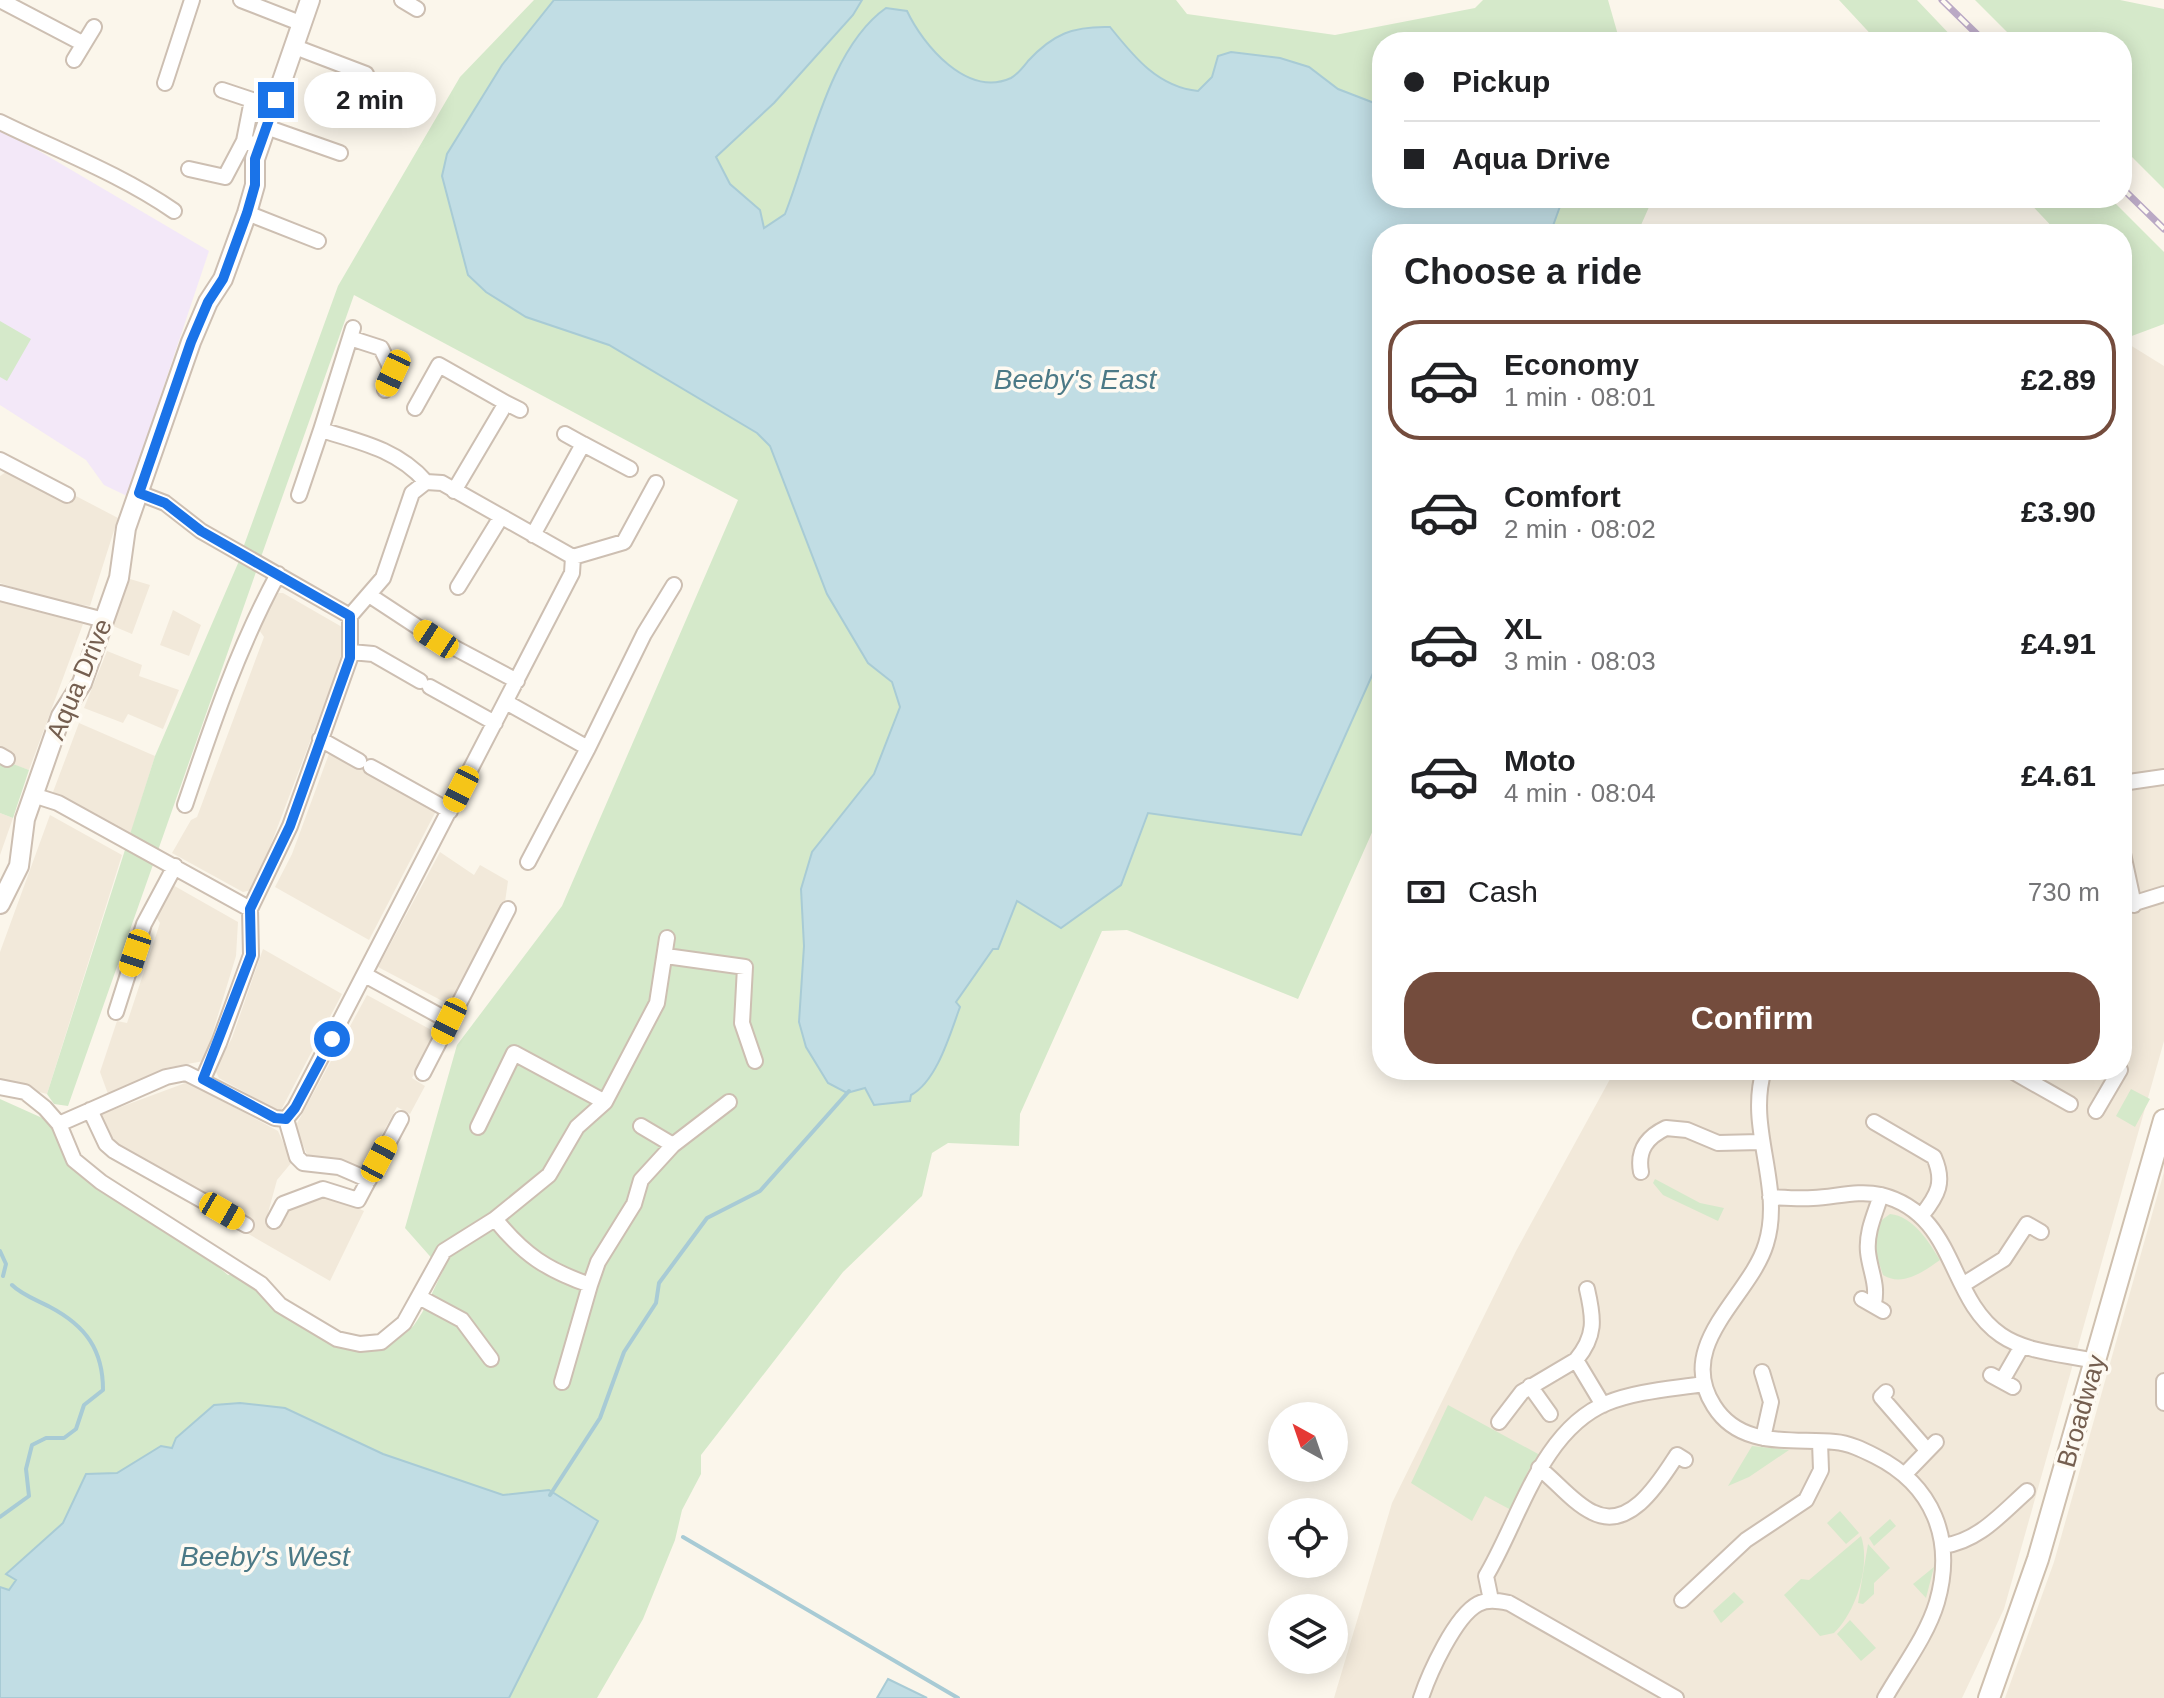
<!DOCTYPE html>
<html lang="en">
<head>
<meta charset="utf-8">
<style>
	:root { --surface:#fff; --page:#f6f6f6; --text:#202124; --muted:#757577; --line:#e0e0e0; --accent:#744c3d }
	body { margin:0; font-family:Helvetica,sans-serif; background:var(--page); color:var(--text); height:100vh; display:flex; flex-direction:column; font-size:30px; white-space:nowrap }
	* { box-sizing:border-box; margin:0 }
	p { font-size:26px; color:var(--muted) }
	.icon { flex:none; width:44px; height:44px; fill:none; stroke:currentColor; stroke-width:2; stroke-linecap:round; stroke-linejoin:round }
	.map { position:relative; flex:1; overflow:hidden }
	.details { position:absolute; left:1372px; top:224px; width:760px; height:856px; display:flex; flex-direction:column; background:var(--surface); border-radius:32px; box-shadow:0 4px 20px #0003 }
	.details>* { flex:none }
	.guide { position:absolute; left:1372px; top:32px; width:760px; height:176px; border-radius:32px; box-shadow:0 4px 20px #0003; display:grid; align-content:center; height:176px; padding:0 32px; background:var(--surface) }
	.needle { width:52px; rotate:320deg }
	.tools { position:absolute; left:1268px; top:1402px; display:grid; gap:16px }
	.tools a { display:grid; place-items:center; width:80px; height:80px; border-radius:50%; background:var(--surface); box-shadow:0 4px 20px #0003; font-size:40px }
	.end { position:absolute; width:36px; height:36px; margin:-18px; border:10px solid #1a73e8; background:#fff; box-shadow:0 0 0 4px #fff }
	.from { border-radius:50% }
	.bubble { position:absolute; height:56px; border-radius:28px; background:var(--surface); box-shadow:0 4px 20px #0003; font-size:26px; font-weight:800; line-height:56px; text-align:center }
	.car { position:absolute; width:24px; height:48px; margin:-24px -12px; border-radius:10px; box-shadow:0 0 6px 2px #0007; background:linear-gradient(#f5c518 24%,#345 0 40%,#f5c518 0 76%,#345 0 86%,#f5c518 0) }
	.guide b { display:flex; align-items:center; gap:28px; height:76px; font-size:30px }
	.guide b+b { border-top:2px solid var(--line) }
	.guide i { width:20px; height:20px; background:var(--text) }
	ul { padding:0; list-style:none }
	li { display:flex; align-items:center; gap:24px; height:120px; margin:0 16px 12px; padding:0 16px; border:4px solid transparent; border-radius:32px }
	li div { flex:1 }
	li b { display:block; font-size:30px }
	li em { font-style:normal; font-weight:800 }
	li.current { border-color:var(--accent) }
	li>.icon { width:72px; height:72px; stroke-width:1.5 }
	h2 { padding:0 32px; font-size:36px; line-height:96px }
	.pay { display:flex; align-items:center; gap:20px; height:88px; padding:0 32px; font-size:30px }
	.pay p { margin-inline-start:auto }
	.primary-button { display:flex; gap:16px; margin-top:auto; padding:16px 32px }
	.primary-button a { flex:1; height:92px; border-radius:32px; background:var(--accent); color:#fff; font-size:32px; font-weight:800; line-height:92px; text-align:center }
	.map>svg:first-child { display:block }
	.residential { fill:#f2e9da }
	.education { fill:#f3e8f8 }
	.green { fill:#d5e9ca }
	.water { fill:#c1dde4; stroke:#a8cbd5; stroke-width:2 }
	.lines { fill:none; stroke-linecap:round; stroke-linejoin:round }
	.stream { stroke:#a8cbd5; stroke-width:4 }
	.minor-casing { stroke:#cdbfb2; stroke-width:18 }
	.tertiary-casing { stroke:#cdbfb2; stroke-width:22 }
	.secondary-casing { stroke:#cfc0af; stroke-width:24 }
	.minor { stroke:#fff; stroke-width:14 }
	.tertiary { stroke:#fff; stroke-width:18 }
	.secondary { stroke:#fff; stroke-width:20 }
	.rail-casing { stroke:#baa9c5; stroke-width:7 }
	.rail { stroke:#fefaf2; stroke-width:4; stroke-dasharray:12; stroke-linecap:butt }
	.route { stroke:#1a73e8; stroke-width:10 }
	.labels { text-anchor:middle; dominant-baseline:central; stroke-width:7; stroke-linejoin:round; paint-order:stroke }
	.street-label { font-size:26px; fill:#755f50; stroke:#fefaf2 }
	.water-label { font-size:28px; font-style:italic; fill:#4b7986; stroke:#fefaf2 }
</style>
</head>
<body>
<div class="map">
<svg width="2164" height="1698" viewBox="0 0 2164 1698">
	<rect width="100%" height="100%" fill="#fbf6eb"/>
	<path class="residential" d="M2122,340L2164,366V1041L2004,1609L1962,1698H1334L1392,1503L1516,1251L1615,1070H2122Z
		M6,472L69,504L74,495L118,518L90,606L52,600L0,583V476Z
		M130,579L150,585L132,634L113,626Z
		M276,593H283L342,627L346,632L344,652L265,860L252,890L243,892L172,853L191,820L197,817L264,637L257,627Z
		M0,601L83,624L29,770L9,763L0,751Z
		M173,610L201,625L189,656L160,645Z
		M107,651L142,665L139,676L179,690L163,729L128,714L123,723L84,708Z
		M79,723L155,756L130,836L53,792Z
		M330,751L436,811L369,940L275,887L292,854Z
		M0,813L13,818L0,855Z
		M50,815L122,855L47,1094L0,1082V952Z
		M440,852L474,875L480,865L508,881L505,902L450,1005L378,967Z
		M171,884L238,922L236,956L204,1061L165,1068L108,1094L100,1072L117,1021L127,1023L160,923L155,915Z
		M263,949L342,994L280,1112L219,1078L215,1070L232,1038Z
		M367,995L437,1033L412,1078L425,1086L410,1114L397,1107L363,1169L329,1160L310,1161L295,1127Z
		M188,1082L278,1131L292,1162L277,1180L268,1213L282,1221L290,1206L331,1195L364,1211L330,1281L245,1232L251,1222L111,1144L99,1115Z
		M2164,1172V1698H2005L2054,1562Z"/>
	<path class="education" d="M0,128L209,251L127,496L104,485L86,460L0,405Z"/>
	<path class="green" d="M534,0H1176L1187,14L1335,35L1475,8L1483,0H1608L1620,42H1382V198H1653L1637,234H1382V810L1298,999L1127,930L1102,931L1020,1114L1019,1146L948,1143L932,1153L922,1196L843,1272L701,1455V1474L682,1510L675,1540L643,1619L597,1698H0V1099L49,1121L65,1160L172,1235L214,1258L216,1265L228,1275L236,1273C280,1302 324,1366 383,1346C393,1342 407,1334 414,1325C426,1309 434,1288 443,1271L405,1228L457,1045L562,906L738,500L354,295L261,557L243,548L338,286L460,77Z
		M1839,0H1917L1957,42H1878Z
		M1975,0H2120L2164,9V189L2122,147V42H2017Z
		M2025,198H2110L2164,252V324L2129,337L2122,334V234H2059Z
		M0,321L31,339L7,381L0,377Z
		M239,561L256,572L68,1106L54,1104L47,1094L155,756Z
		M0,759L29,770L13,818L0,813Z
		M2131,1089L2150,1099L2135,1127L2116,1116Z
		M1655,1179L1700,1203L1724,1208L1718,1221L1663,1195L1653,1183Z
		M1890,1214C1913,1216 1929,1242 1940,1260C1923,1272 1902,1287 1883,1275L1875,1251L1879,1222Z
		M1448,1405L1540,1455L1528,1471L1513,1511L1485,1496L1472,1521L1411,1483Z
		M1752,1446L1789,1450L1749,1477L1728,1486Z
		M1840,1511L1859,1533L1846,1544L1827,1523Z
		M1890,1519L1896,1526L1874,1546L1869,1538Z
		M1861,1536C1871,1565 1856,1612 1834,1633L1820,1636L1784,1595L1801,1579L1809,1580Z
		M1868,1544L1890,1568L1874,1583V1594L1863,1604L1858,1603Z
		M1934,1567L1926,1598L1913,1584Z
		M1734,1592L1744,1602L1721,1623L1713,1611Z
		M1850,1620L1876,1648L1861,1661L1837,1634Z"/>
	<path class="water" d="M554,0H862L853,15L774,103L716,157L730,184L760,210L764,228L785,214C810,151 829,48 886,8L907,11C923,45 967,98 1011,78C1017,75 1024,66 1028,61C1053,34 1073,26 1110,27C1134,57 1158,87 1198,91L1212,77L1218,56L1231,52L1280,58L1309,67L1338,89L1382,106V198H1563L1550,234H1382V653L1301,835L1148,813L1121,885L1061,928L1017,901L998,949H993L956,1002L960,1007C950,1034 937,1081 911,1095L910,1101L874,1105L865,1088L847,1093L828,1083L806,1047L799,1022L804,946L801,889L812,852L874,774L900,707L892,682L868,663L827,594L770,446L757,433L609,345L526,317L486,292L468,275L442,176L447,154L502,65Z
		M240,1403L285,1408L383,1454L503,1495L549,1490L598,1521L509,1698H0V1587L9,1590L16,1580L6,1574L63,1523L86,1474L117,1473L161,1446L172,1448L176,1438L214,1405Z
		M888,1679L927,1698H877Z"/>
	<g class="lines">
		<path class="stream" d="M0,1251L6,1264L3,1276
			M550,1495L600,1418L624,1352L656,1303L659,1283L707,1218L760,1191L849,1091
			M0,1517L29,1496L26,1469L32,1445L46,1438H64L76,1429L84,1405L103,1390C103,1350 86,1326 50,1307C37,1300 22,1295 12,1285
			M683,1537L958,1698"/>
		<defs>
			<path id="minor" d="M0,0L82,43
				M241,0L300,23
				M402,0L417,9
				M295,47L366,74
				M74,60L94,27
				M165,83L192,0
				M222,90L252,100L244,141L260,146
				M0,122C59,151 120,174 174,211
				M266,127L340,153
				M189,169L225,177L244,141
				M247,213L318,241
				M350,338L381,348L393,373L385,390
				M506,403L520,410
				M415,408L439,365L506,403L454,491
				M321,430L353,328
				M565,434L583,444
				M0,460L67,495
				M139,493L165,503L201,531L350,616
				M299,495L321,430C361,442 398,450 426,482
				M533,535L583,444L630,469
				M573,557L624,542L656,483
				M458,587L501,517
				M0,593L104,620
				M369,595L436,639
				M453,647L517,681
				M351,652L373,654L420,681
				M430,687L495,723
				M506,702L588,748L528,862
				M320,739L359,761
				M588,748L644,634L674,585
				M0,755L7,759
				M371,767L450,811
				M2122,783L2164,777
				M33,795L58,803L250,909
				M185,805C212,725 238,648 278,574
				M2122,849L2134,905
				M2122,907L2164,894
				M250,909L290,826L350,658V616
				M666,956L745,967L742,1023L755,1061
				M365,975L449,1021
				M116,1012L144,924L175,866
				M1764,1070C1746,1128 1784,1186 1766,1244C1750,1297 1674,1344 1714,1406C1741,1449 1792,1438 1835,1442C1849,1443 1863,1450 1875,1456C1933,1485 1955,1539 1937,1602C1927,1636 1902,1668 1885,1698
				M2010,1070L2070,1104
				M423,1073L508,909
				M203,1079L219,1043L251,955L250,909
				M0,1087L25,1092L45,1108L59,1124L74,1160L101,1182L261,1284L280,1305L337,1339L360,1344L381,1342L404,1323L444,1251L495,1219L549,1175L577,1127L605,1102L657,1003L667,938
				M90,1110L106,1144L114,1151L246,1225
				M2096,1111L2120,1070
				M286,1119L295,1108L572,573L573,557L442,483L426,482L412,493L383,578L350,616
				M286,1119L297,1157L303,1163L339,1167L369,1180
				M1874,1122L1934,1157C1945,1182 1938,1195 1922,1215
				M59,1124L166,1077L186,1073L275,1118L286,1119
				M641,1126L673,1145L729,1102
				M478,1127L514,1053L605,1102
				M1641,1172C1637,1150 1647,1137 1666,1128L1687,1130L1718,1143L1760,1142
				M1770,1197C1785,1198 1799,1199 1813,1198C1836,1197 1858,1190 1881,1195C1957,1214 1947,1298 2001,1335C2027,1353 2065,1354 2095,1361
				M495,1219C524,1255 547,1270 590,1285L562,1382
				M274,1221L283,1204L323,1189L358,1200L401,1119
				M1964,1284L2004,1259L2027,1224L2041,1232
				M590,1285L598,1262L634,1204L641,1180L673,1145
				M1587,1289C1594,1319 1596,1336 1576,1360L1603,1405
				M419,1297L462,1320L491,1359
				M1862,1299L1883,1311
				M1874,1303C1878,1284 1870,1271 1868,1252C1866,1232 1875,1214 1881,1195
				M1762,1372L1771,1402L1763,1438
				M1991,1375L2013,1387
				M2003,1379L2022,1346
				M2164,1381V1403
				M1530,1386L1550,1414
				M1886,1392L1881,1397L1927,1450
				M1499,1422L1522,1392L1576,1360
				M1539,1468C1556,1481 1573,1503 1592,1512C1630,1532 1660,1481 1677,1455L1685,1460
				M1906,1473L1936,1442
				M1943,1546C1979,1541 2001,1514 2027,1491
				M1491,1600L1486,1576C1519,1521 1541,1430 1607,1403C1637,1391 1671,1389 1703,1384
				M1682,1600L1746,1540L1806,1500L1821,1470L1820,1442
				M1421,1698C1429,1674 1455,1616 1478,1604C1488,1599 1498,1601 1509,1603L1676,1698"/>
			<path id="tertiary" d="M0,904L19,866L25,819L61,716L82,683L119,578L126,528L191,342L208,302L223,279L247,213L255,185V159L310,0"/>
			<path id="secondary" d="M1989,1698L2038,1559L2164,1120"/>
		</defs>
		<use href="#minor" class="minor-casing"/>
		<use href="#tertiary" class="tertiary-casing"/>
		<use href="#secondary" class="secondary-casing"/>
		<use href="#minor" class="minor"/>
		<use href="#tertiary" class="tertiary"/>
		<use href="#secondary" class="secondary"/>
		<defs>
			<path id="rail" d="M1942,0L1985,42
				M2122,188L2164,229"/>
		</defs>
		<use href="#rail" class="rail-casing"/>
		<use href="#rail" class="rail"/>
	</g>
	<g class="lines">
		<path class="route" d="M276,100L255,159V185L247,213L223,279L208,302L191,342L139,493L165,503L201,531L350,616V658L290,826L250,909L251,955L203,1079L275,1118L286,1119L295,1108L332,1039"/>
	</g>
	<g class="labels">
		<g class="street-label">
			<text transform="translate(79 679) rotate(-67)">Aqua Drive</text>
			<text transform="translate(2081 1411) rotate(-74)">Broadway</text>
		</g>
		<g class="water-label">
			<text x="1075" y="379">Beeby's East</text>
			<text x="265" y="1556">Beeby's West</text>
		</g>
	</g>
</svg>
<div class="tools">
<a><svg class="needle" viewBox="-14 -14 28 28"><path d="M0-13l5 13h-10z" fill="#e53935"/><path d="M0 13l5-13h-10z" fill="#757577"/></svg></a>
<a><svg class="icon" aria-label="locate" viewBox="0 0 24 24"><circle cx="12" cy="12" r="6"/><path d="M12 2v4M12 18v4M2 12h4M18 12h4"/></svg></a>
<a><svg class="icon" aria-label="layers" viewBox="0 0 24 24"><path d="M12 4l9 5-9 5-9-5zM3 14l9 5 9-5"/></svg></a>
</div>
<i class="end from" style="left:332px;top:1039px"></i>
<i class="end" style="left:276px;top:100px"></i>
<div class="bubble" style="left:304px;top:72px;width:132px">2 min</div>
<i class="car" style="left:393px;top:373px;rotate:205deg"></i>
<i class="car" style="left:436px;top:639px;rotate:303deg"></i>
<i class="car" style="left:461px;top:789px;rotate:207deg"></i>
<i class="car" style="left:135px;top:953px;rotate:198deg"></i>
<i class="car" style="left:449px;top:1021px;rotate:206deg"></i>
<i class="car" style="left:379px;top:1159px;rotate:28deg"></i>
<i class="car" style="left:222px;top:1211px;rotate:120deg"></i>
<div class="guide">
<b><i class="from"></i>Pickup</b>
<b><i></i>Aqua Drive</b>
</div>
<section class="details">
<h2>Choose a ride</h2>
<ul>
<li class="current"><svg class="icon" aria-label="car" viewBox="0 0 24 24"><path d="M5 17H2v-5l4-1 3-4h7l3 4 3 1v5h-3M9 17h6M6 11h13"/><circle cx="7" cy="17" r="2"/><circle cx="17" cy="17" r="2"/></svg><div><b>Economy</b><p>1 min · 08:01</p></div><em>£2.89</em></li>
<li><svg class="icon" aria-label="car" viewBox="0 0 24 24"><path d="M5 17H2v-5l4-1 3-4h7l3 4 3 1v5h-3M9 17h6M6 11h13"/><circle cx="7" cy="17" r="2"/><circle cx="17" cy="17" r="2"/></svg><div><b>Comfort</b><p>2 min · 08:02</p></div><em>£3.90</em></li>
<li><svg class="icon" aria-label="car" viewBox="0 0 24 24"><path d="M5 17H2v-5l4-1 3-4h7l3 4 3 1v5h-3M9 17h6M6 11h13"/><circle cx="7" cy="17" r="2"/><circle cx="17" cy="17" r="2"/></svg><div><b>XL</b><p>3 min · 08:03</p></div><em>£4.91</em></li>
<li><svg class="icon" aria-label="car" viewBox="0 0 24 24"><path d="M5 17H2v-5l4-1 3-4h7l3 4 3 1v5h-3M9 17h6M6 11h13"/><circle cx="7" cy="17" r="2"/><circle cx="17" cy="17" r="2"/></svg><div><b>Moto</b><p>4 min · 08:04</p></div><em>£4.61</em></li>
</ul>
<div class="pay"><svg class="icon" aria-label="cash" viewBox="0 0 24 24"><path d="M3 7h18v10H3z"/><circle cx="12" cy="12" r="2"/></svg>Cash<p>730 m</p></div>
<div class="primary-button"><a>Confirm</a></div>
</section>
</div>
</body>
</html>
